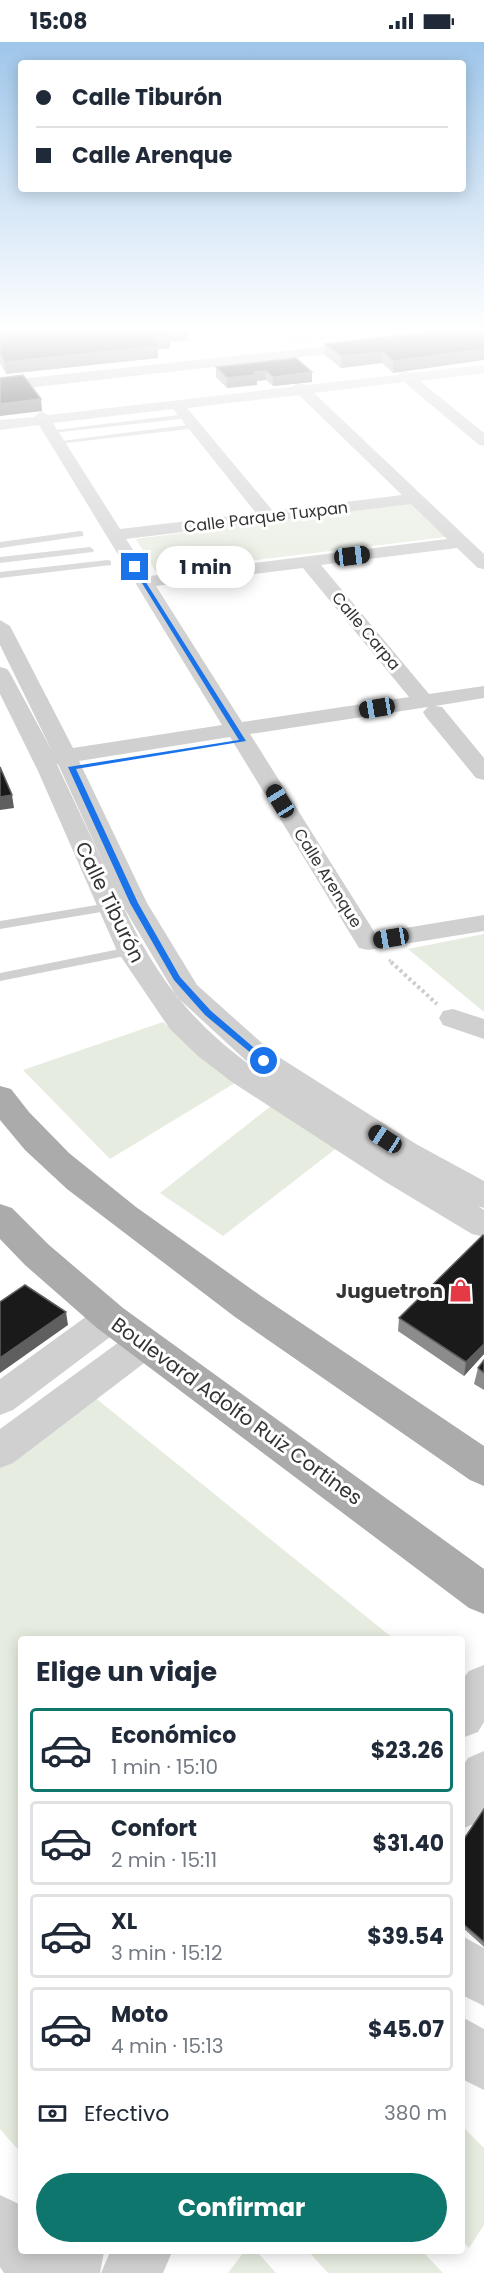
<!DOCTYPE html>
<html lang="es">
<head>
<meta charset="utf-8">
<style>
	:root { --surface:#fff; --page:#f2f2f3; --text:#1f2937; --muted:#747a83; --line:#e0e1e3; --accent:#0f766e }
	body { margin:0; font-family:Poppins,sans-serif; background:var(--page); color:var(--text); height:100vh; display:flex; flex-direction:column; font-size:22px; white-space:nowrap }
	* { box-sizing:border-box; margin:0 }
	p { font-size:20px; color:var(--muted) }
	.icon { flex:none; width:33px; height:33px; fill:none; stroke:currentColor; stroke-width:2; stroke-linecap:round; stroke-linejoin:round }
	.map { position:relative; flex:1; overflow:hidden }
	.side { position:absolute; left:18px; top:1594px; width:447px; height:618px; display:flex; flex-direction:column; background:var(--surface); border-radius:6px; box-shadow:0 3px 15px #0003 }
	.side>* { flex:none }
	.banner { position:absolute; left:18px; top:18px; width:448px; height:132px; border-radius:6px; box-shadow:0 3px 15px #0003; display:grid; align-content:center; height:132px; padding:0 18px; background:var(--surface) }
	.end { position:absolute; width:27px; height:27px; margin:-14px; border:8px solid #1a73e8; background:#fff; box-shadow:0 0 0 3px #fff }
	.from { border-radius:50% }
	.bubble { position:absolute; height:42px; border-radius:21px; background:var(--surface); box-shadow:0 3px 15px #0003; font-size:20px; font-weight:700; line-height:42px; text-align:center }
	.car { position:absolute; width:18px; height:36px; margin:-18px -9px; border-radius:8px; box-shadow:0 0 4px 2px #0007; background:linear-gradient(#222 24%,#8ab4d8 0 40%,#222 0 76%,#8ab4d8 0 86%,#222 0) }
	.banner b { display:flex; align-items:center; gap:21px; height:57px; font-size:22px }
	.banner b+b { border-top:2px solid var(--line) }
	.banner i { width:15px; height:15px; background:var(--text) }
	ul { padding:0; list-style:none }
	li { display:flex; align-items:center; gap:18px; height:84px; margin:0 12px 9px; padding:0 6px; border:3px solid var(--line); border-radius:6px }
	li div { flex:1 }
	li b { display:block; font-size:22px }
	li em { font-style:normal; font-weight:700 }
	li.on { border-color:var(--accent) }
	li>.icon { width:54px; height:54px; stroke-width:1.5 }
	h2 { padding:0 18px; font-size:27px; line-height:72px }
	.pay { display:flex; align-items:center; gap:15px; height:66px; padding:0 18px; font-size:22px }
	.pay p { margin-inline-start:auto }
	.button { display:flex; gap:12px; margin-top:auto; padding:12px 18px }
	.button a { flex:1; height:69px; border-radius:36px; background:var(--accent); color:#fff; font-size:24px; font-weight:700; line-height:69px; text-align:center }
	.status { display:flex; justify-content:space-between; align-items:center; height:42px; padding:0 30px; background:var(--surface); direction:ltr }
	.status svg { height:16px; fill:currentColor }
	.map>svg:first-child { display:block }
	.green { fill:#e6ecdf }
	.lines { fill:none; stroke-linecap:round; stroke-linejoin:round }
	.path-far1 { stroke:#cdcdcd; stroke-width:3; stroke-dasharray:2 2; stroke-linecap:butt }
	.path { stroke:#cdcdcd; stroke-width:4; stroke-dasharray:3 3; stroke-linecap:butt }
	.service { fill:#d0d0d0; fill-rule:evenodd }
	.minor { fill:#d0d0d0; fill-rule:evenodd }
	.secondary { fill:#bdbdbd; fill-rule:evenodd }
	.primary { fill:#ababab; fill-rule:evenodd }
	.wall { fill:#8c8c8c }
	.shaded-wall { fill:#5f5f5f }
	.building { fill:#1a1a1a; stroke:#5f5f5f; stroke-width:1.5 }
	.route { fill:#1a73e8 }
	.labels { text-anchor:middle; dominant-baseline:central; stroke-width:6; stroke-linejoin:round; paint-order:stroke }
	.far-street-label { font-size:16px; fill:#333; stroke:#fff }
	.street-label { font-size:20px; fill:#333; stroke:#fff }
	.poi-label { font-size:20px; font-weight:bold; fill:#333; stroke:#fff; text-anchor:end }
</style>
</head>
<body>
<div class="status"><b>15:08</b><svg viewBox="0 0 49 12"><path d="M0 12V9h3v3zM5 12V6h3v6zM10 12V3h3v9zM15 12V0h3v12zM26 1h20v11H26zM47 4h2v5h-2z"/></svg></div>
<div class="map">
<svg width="484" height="2231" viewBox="0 0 484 2231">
	<rect width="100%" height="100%" fill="#fff"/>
	<path class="green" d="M173,288H409L293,301L281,291L186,300Z
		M412,461L446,495L156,530L136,497Z
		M484,892V970L408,907Z
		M163,980L235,1041L110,1117L23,1028Z
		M271,1064L338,1105L223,1194L160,1151Z
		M93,1354L394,1597L21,1598V2111L0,2087V1426Z
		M462,2084L484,2106V2183L469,2206L462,2198Z
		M244,2210H257L276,2231H228Z
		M309,2210H423L443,2231H328Z"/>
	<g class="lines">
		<path class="path-far1" d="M389,918L393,921"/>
		<path class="path" d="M391,920L437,962"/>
		<path class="service" d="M187,372L190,376L51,391L47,389Z
			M195,382L198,386L57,402L53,400Z
			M80,489L83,490V494L0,506V500Z
			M90,505L94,508L93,510L0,521V515Z
			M108,518L111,519V523L0,536V530Z
			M109,861L113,862V868L0,887V879Z
			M130,905L135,906L136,909L135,912L0,939V931Z"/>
		<path class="minor" d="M484,323V331L420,339L484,391V404L478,402L404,340L314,351L484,512V527L478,526L457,506L321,523L429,652L484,644V656L435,664L442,665L484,716V738L476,736L426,675L423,670L428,665L250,692L375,891L484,873V889L368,908L359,906L230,695L79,719L147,861L197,943L274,1012L416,1102L484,1139V1166L478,1164L484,1168V1195L472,1192L384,1139L232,1040L198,1014L170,987L117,909L38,729L0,652V625L7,627L10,631L52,709L0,603V578L10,584L73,706L222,683L39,383L0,388V378L34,375L41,369L48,373L292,345L299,341L306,343L397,333L404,329L411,331ZM299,353L402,453L273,469L187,366ZM173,367L256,471L120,487L53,381ZM411,462L447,497L150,534L126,497ZM303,526L409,655L242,680L156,544ZM57,722H58L109,833L60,729ZM123,864L177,955L254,1026L279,1043C203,994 161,946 123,864Z
			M453,967L484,977V997L443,983L439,976L443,969Z
			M110,1262L122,1266L128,1276L122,1286L13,1368L0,1373V1337L98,1266Z
			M143,1287L156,1292L161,1302L156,1312L13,1421L0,1426V1387L130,1292Z
			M484,1623V1680L478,1690L462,1696V1638L469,1629Z
			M484,1709V1772L478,1780L462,1787V1725L468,1716Z
			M462,1894L484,1906V1964L462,1953Z
			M462,1975L484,1987V2048L462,2037Z
			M0,2153L21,2163V2210H104L100,2231H4L0,2225Z
			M110,2210H172L163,2231H101Z"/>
		<path class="secondary" d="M459,288H484V292L434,300L427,296L429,293Z
			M368,300L375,304L373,307L0,349V339Z"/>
		<path class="primary" d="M0,1044L11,1047L29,1070L69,1111L136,1165L261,1254L484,1404V1444L470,1438L235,1275L67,1147L25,1108L0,1078Z
			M0,1162L12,1166L49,1203L123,1266L484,1527V1572L469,1566L97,1286L25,1223L0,1197Z"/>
	</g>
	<path class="wall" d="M0,288H187V298L170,300V306L158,307V316L6,332L0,321Z
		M441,288L393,331L382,321L341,326L325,313V302Z
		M216,325L312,330V340L273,344L266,338L257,339V343L227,346L216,335Z
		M484,1194V1312L464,1334L398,1289L399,1276Z
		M484,1318V1348L474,1342L478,1326Z
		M484,1767V1905L462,1885V1800Z"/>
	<path class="shaded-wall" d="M177,288H187V298L170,300V306L158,307V316L6,332L5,320L156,296L167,289Z
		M484,307V318L393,331V319Z
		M383,310L382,321L341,326V314Z
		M266,329V338L257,339V343L227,346V336L254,330Z
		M312,330V340L273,344V335Z
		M41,357L42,369L0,374V362Z
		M12,753L14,766L0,768V755Z
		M66,1270L68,1283L0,1331V1316Z
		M484,1302V1312L464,1334L466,1320Z"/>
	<path class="building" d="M0,288H177L167,289L169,295L156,296L158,304L5,320L0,312Z
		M441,288H476L484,292V307L393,319L383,310L341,314L325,302Z
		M296,316L312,330L273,335L266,329L254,330L257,333L227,336L216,325Z
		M23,333L41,357L0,362V336Z
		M0,725L12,753L0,755Z
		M483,1193L484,1194V1302L466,1320L399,1276Z
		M25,1243L66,1270L0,1316V1260Z
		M484,1318V1331L478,1326Z
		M484,1767V1900L462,1881V1800Z"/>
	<linearGradient id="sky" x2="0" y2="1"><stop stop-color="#9ec6ea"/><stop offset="0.48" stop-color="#fff"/><stop offset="1" stop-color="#fff" stop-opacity="0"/></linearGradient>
	<rect width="484" height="600" fill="url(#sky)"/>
	<path class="route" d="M135,523L246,699L76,727L138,861L180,935L211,969L267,1017L268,1019L264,1022L205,973L174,938L130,861L68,725L239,698L132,525Z"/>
	<defs>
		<symbol id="shop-bare" viewBox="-9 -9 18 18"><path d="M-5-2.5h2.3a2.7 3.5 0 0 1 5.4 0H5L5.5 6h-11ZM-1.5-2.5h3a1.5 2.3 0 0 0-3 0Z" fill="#e63946" stroke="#fff" stroke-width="2.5" paint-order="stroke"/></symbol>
	</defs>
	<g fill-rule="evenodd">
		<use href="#shop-bare" x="444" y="1232" width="33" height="33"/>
	</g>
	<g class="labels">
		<g class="far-street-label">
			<text transform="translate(266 475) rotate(-7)">Calle Parque Tuxpan</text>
			<text transform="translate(366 589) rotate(50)">Calle Carpa</text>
			<text transform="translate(328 836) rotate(58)">Calle Arenque</text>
		</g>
		<g class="street-label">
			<text transform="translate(110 860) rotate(64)">Calle Tiburón</text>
			<text transform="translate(237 1369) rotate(36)">Boulevard Adolfo Ruiz Cortines</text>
		</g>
		<g class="poi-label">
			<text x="443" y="1249">Juguetron</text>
		</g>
	</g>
</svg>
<i class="end from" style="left:264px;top:1019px"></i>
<i class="end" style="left:135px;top:525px"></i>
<div class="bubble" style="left:156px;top:504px;width:99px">1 min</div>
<i class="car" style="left:352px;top:514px;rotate:83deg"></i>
<i class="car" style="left:377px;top:666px;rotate:261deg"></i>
<i class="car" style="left:280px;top:759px;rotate:328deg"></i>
<i class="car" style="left:391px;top:896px;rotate:260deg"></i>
<i class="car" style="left:385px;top:1097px;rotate:303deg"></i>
<div class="banner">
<b><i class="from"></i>Calle Tiburón</b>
<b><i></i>Calle Arenque</b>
</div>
<section class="side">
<h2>Elige un viaje</h2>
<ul>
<li class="on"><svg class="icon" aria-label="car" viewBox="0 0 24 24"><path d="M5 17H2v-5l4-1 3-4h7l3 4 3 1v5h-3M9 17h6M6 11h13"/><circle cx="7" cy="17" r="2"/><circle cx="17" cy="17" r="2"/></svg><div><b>Económico</b><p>1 min · 15:10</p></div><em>$23.26</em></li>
<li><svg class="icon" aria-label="car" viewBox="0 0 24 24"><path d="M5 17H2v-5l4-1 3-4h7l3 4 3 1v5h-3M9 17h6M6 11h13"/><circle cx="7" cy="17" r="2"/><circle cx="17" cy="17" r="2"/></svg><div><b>Confort</b><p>2 min · 15:11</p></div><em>$31.40</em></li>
<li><svg class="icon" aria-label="car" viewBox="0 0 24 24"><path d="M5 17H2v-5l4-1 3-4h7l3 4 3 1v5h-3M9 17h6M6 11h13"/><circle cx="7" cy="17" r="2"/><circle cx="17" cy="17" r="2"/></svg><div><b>XL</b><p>3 min · 15:12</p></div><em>$39.54</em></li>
<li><svg class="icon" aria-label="car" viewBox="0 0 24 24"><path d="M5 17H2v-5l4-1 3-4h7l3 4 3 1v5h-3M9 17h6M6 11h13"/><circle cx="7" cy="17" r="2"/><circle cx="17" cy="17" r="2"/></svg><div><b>Moto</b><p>4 min · 15:13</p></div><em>$45.07</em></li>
</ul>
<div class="pay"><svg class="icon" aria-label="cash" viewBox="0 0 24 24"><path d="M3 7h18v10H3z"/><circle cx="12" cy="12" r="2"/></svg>Efectivo<p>380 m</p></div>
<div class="button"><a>Confirmar</a></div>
</section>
</div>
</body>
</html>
